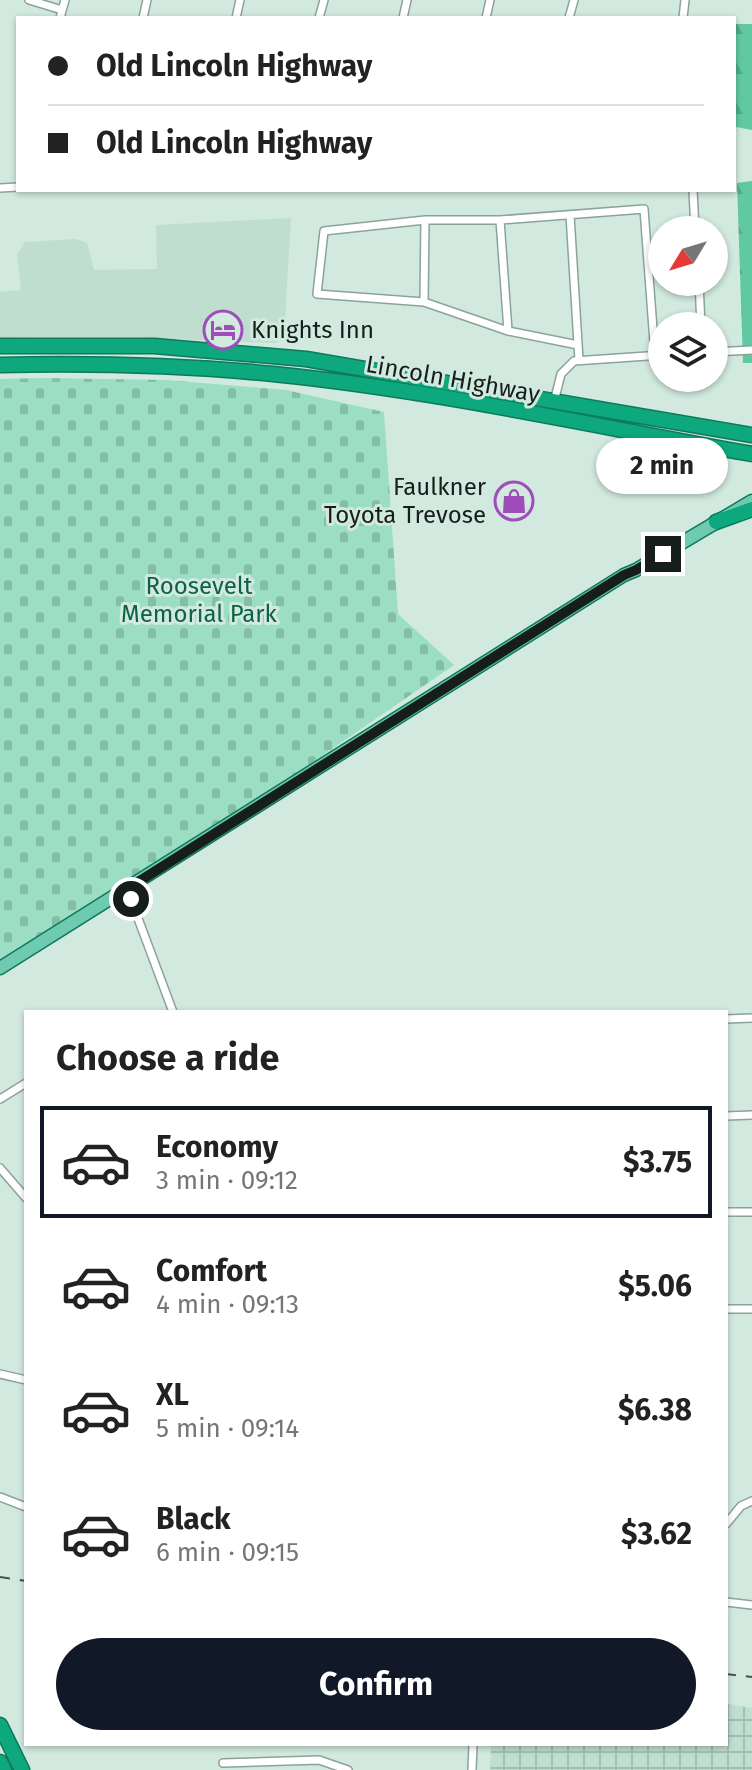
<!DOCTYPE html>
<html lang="en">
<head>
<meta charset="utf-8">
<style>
	:root { --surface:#fff; --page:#f6f6f6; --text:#222; --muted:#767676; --line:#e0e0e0; --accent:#111827 }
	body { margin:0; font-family:"Fira Sans",sans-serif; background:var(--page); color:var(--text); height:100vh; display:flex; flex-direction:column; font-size:30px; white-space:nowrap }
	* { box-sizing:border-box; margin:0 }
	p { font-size:26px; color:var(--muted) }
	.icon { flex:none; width:44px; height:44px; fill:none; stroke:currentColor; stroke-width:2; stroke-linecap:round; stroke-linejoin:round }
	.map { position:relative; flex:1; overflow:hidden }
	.drawer { position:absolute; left:24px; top:1010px; width:704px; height:736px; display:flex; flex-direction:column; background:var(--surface); border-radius:0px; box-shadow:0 2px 6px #0004 }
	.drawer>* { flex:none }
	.top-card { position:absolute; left:16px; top:16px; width:720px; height:176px; border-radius:0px; box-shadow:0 2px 6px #0004; display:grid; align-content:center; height:176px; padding:0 32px; background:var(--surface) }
	.needle { width:52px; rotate:232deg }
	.tools { position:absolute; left:648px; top:216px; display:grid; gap:16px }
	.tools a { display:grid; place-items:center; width:80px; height:80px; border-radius:50%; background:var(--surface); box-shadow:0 2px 6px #0004; font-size:40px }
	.end { position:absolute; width:36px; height:36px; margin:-18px; border:10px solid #161e1b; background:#fff; box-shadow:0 0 0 4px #fff }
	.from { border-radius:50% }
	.bubble { position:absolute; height:56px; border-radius:28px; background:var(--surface); box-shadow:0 2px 6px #0004; font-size:26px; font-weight:700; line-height:56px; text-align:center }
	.top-card b { display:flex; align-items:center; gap:28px; height:76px; font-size:30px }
	.top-card b+b { border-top:2px solid var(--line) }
	.top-card i { width:20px; height:20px; background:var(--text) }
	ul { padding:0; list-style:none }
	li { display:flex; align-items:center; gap:24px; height:112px; margin:0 16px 12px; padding:0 16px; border:4px solid transparent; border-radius:0px }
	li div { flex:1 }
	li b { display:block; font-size:30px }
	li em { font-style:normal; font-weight:700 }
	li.active { border-color:var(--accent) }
	li>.icon { width:72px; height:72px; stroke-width:1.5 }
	h2 { padding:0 32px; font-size:36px; line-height:96px }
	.action { display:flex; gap:16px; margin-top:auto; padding:16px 32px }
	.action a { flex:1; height:92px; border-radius:48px; background:var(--accent); color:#fff; font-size:32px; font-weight:700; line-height:92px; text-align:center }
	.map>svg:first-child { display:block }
	.built { fill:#bfded0 }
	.industrial { fill:url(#industrial-grid) }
	.forest { fill:url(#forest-firs) }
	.cemetery { fill:url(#cemetery-stones) }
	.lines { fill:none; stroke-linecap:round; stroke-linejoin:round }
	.street-casing { stroke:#8ca399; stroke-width:10 }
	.primary-casing { stroke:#10785b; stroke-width:15 }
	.highway-casing { stroke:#10785b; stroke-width:17 }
	.street { stroke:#fff; stroke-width:7 }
	.primary { stroke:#6ecbb2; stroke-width:12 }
	.highway { stroke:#0da87e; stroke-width:14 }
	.rail { stroke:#46524d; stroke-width:2; stroke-dasharray:10 10; stroke-linecap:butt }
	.route { stroke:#161e1b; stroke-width:10 }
	.labels { text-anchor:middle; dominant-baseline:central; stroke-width:6; stroke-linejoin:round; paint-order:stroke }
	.poi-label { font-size:24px; fill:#161e1b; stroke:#d1e9de; text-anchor:start }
	.street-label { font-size:24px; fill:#161e1b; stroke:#d1e9de }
	.park-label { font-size:24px; fill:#0c6248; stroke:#d1e9de }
</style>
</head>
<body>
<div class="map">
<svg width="752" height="1770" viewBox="0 0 752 1770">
	<defs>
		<pattern id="industrial-grid" width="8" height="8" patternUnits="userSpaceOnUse" patternTransform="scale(2)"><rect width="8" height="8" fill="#bfded0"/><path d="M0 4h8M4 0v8" fill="none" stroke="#a3beb2"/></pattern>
		<pattern id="forest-firs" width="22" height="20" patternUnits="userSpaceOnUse" patternTransform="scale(2)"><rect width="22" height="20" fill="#60c9a3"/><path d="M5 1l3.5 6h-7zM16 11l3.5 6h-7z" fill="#53ac8c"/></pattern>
		<pattern id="cemetery-stones" width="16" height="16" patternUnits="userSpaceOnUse" patternTransform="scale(2)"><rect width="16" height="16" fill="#9bdec3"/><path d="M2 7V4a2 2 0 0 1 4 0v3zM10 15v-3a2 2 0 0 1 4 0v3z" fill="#85bea7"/></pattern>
	</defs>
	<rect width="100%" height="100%" fill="#d1e9de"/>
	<path class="built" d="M291,218L284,337L276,343L125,337L0,338V292L21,290L17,255L25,242L75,239L87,243L94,270L157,269L156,225Z"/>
	<path class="industrial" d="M726,1704L752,1708V1770H490L491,1744H726Z"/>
	<path class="forest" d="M734,24H752V130L736,127Z
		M752,181V363H743L737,183Z"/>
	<path class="cemetery" d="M44,378L167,380L286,390L384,412L398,614L454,665L239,813L0,960V379Z"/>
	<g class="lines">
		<defs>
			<path id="street" d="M29,0L62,10
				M60,18L65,0
				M143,18L147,0
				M236,18L240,0
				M319,18L324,0
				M403,18L407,0
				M486,18L490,0
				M569,18L574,0
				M683,18L685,0
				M0,188L18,187
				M693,190L695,230
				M570,215L579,360
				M425,220L424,302L508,331L578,345
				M500,220L508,331
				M699,282L701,326
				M424,302L317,294L324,231L425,220H500L644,209L655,356
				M714,352L752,350
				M554,402L561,374L574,361L662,355
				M127,889L173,1012
				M726,1019L752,1018
				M0,1099L26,1083
				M726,1116L752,1115
				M0,1168L26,1198
				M726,1212H752
				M726,1309H752
				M0,1374L26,1380
				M0,1497L26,1507
				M726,1524L741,1506L752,1501
				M726,1602L752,1605
				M223,1763L319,1760L348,1770
				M472,1770L473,1744"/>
			<path id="primary" d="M0,968L624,575L636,570L752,501"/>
			<path id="highway" d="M0,346H154L306,359L752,435
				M0,365C91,363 182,365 273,374C434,390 593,426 752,454
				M716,522L752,509
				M0,1725L22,1770
				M0,1762L4,1770"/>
		</defs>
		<use href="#street" class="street-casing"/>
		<use href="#primary" class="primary-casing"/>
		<use href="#highway" class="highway-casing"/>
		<use href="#street" class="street"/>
		<use href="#primary" class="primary"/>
		<use href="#highway" class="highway"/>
		<path class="rail" d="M0,1577L26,1581
			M726,1674L752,1677"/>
	</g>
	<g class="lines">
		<path class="route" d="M131,899L127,889L624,575L636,570L663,554"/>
	</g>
	<defs>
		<symbol id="hotel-ring" viewBox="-11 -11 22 22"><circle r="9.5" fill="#d1e9de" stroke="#a04dbc" stroke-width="1.5"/><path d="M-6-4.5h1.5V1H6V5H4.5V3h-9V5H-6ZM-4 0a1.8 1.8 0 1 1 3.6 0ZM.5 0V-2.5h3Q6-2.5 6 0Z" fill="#a04dbc"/></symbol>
		<symbol id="shop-ring" viewBox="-11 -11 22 22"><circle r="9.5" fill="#d1e9de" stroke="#a04dbc" stroke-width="1.5"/><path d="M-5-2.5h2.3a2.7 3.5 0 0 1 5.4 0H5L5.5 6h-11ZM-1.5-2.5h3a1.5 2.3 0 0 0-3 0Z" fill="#a04dbc"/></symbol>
	</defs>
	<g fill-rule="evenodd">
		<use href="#hotel-ring" x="201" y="308" width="44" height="44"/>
		<use href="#shop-ring" x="492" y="479" width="44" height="44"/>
	</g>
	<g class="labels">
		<g class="poi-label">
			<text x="251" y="330">Knights Inn</text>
			<text x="486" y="487" text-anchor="end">Faulkner<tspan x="486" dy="28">Toyota Trevose</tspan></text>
		</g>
		<g class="street-label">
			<text transform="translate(453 379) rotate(10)">Lincoln Highway</text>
		</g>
		<g class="park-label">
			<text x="199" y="586">Roosevelt<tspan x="199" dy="28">Memorial Park</tspan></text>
		</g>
	</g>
</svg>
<div class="tools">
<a><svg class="needle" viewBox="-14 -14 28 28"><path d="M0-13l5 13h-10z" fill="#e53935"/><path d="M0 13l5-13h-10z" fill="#767676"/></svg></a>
<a><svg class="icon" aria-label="layers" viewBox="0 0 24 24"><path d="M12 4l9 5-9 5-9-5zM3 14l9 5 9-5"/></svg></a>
</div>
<i class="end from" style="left:131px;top:899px"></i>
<i class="end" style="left:663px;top:554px"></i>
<div class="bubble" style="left:596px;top:438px;width:132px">2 min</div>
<div class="top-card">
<b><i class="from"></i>Old Lincoln Highway</b>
<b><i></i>Old Lincoln Highway</b>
</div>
<section class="drawer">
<h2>Choose a ride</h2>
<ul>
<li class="active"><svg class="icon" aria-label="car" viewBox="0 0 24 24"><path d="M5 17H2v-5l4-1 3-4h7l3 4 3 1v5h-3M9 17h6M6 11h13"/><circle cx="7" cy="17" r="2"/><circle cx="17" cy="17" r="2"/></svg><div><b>Economy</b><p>3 min · 09:12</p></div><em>$3.75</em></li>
<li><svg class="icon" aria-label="car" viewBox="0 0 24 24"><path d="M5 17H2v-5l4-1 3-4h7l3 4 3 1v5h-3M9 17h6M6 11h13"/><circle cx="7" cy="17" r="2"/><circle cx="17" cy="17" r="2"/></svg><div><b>Comfort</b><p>4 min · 09:13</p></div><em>$5.06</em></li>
<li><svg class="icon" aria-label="car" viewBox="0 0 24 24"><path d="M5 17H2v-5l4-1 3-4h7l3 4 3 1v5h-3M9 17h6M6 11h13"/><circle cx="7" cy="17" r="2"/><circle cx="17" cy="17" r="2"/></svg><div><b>XL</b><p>5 min · 09:14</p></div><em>$6.38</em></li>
<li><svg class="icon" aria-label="car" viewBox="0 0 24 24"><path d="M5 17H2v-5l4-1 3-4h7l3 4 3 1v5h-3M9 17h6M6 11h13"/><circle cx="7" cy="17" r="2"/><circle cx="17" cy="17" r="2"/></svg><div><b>Black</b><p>6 min · 09:15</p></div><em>$3.62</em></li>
</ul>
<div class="action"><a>Confirm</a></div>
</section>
</div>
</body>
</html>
